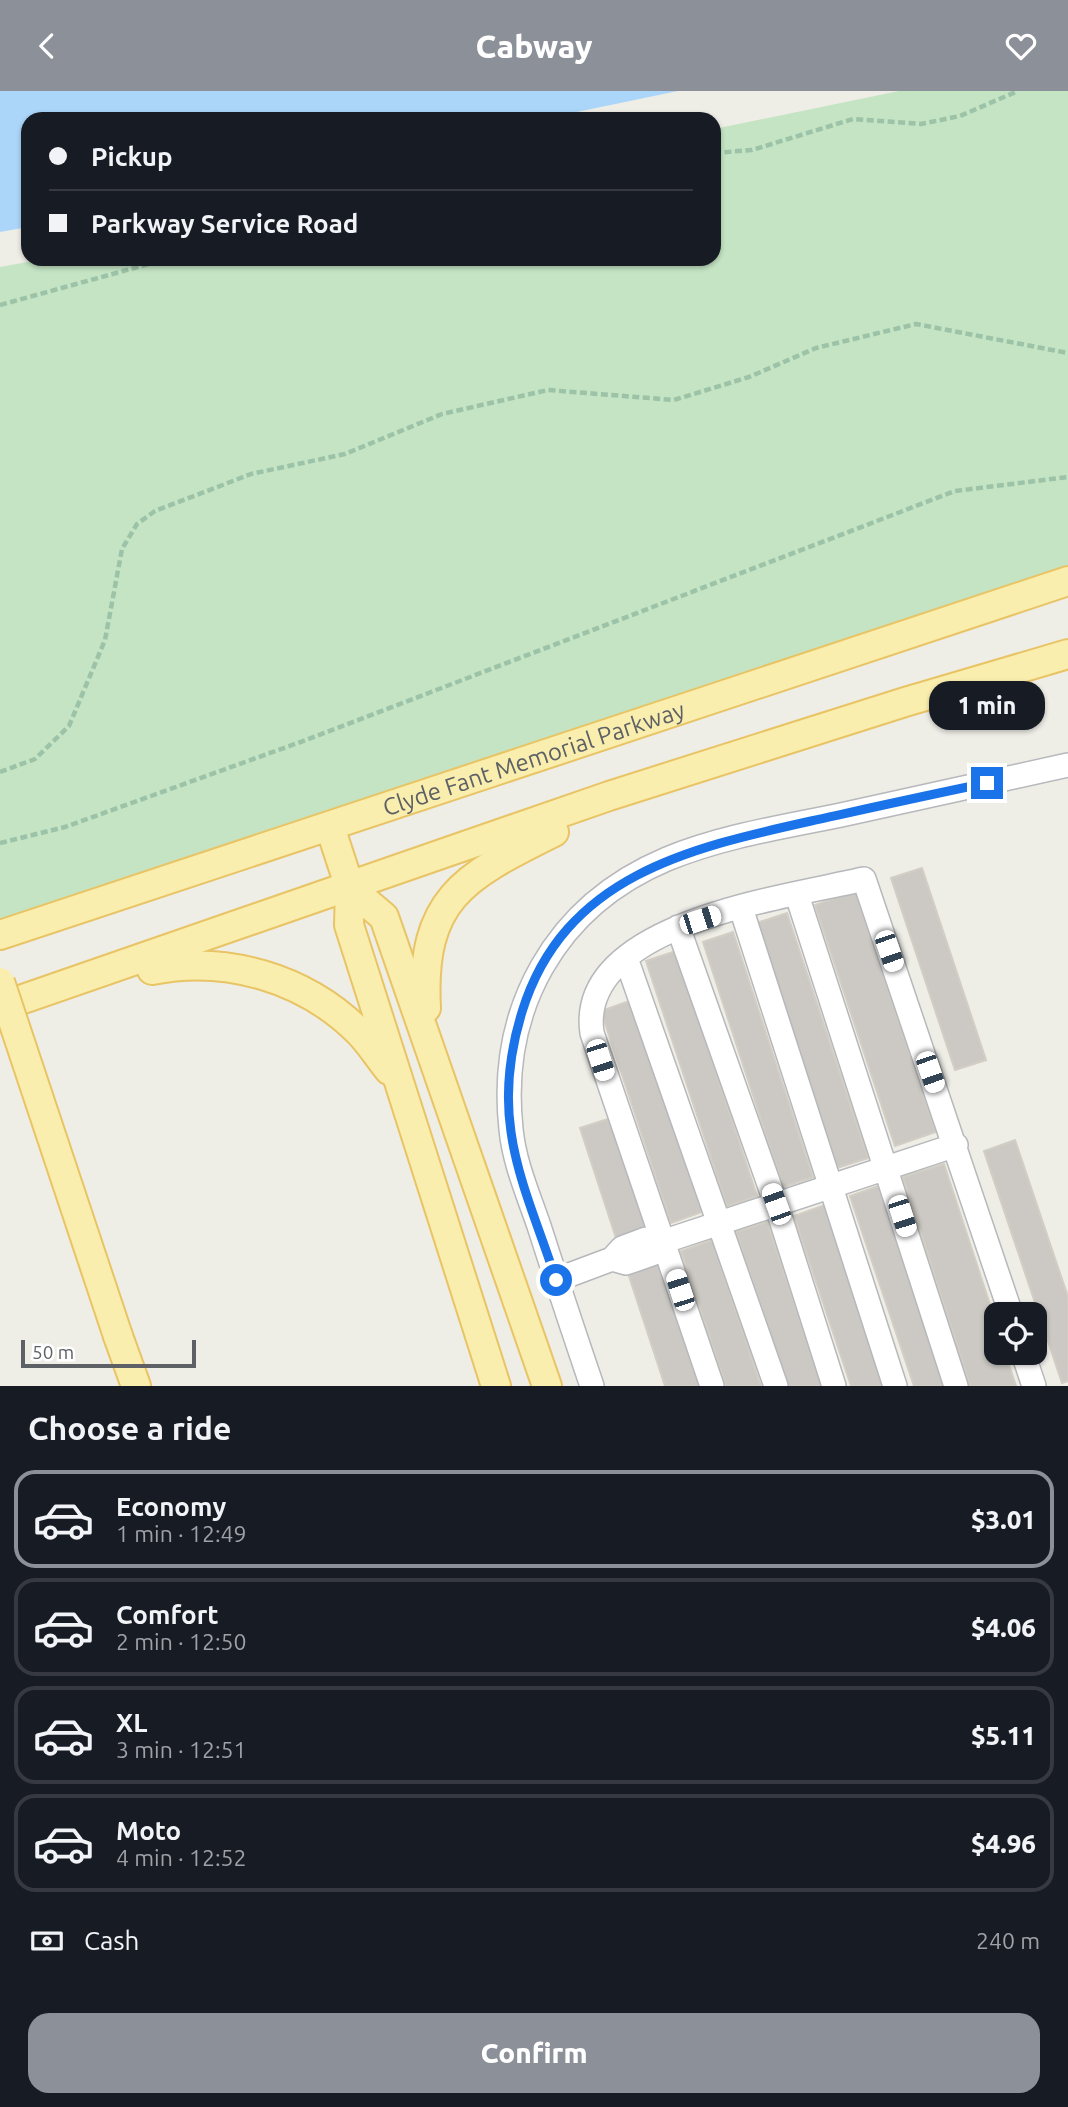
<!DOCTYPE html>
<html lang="en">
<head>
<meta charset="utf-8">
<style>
	:root { --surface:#171b24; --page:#20242c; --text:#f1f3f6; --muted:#9ea1a6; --line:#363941; --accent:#8c9099 }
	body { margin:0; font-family:Ubuntu,sans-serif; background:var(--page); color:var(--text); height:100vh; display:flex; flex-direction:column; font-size:26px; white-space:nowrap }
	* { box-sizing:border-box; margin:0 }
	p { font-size:23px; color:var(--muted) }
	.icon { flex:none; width:38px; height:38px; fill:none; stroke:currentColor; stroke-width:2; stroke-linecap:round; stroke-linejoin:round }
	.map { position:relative; height:1295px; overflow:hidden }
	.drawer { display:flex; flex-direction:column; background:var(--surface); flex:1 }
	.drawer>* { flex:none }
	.guide { position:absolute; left:21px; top:21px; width:700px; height:154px; border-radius:21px; box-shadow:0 2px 5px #0004; display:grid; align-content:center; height:154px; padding:0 28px; background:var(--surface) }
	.fabs { position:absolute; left:984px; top:1211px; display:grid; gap:14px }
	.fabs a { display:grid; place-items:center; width:63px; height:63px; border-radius:14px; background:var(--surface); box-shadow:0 2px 5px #0004; font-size:35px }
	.scale { position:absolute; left:21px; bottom:18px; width:175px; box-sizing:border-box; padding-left:7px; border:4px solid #5d6165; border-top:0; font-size:19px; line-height:24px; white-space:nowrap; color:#5d6165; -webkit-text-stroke:5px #fff; paint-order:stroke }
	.end { position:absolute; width:32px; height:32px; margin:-16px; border:9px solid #1a73e8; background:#fff; box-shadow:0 0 0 4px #fff }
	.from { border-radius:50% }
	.bubble { position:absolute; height:49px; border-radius:21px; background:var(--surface); box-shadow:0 2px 5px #0004; font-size:23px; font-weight:800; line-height:49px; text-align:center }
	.car { position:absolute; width:21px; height:42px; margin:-21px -10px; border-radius:9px; box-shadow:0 0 5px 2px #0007; background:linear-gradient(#fff 24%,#345 0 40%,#fff 0 76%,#345 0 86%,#fff 0) }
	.guide b { display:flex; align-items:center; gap:24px; height:66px; font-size:26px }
	.guide b+b { border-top:2px solid var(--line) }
	.guide i { width:18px; height:18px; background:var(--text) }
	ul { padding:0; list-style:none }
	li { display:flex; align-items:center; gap:21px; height:98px; margin:0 14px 10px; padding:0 14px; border:4px solid var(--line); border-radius:21px }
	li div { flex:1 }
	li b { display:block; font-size:26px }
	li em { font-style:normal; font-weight:800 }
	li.active { border-color:var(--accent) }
	li>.icon { width:63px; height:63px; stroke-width:1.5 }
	h2 { padding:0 28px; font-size:32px; line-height:84px }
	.pay { display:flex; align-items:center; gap:18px; height:77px; padding:0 28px; font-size:26px }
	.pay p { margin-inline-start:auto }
	.primary-button { display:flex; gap:14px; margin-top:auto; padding:14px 28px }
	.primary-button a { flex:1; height:80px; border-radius:21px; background:var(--accent); color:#fff; font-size:28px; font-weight:800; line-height:80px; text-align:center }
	header { display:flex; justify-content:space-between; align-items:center; height:91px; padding:0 28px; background:var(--accent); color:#fff; font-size:32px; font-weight:800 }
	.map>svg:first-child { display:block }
	.green { fill:#c4e4c4 }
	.water { fill:#abd6f9 }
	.building { fill:#ccc9c4; stroke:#d3cec4; stroke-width:2 }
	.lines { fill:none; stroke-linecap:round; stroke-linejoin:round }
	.minor-casing { stroke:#b6b8bb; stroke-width:26 }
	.major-casing { stroke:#e8c465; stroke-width:32 }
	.path { stroke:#9cc2a7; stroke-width:4.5; stroke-dasharray:7 3.5; stroke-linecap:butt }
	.minor { stroke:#fff; stroke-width:23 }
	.major { stroke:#faeeaf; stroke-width:28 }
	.major-bridge-casing { stroke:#e8c465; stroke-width:32; stroke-linecap:butt }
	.major-bridge { stroke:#faeeaf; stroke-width:28 }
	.route { stroke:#1a73e8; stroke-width:9 }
	.labels { text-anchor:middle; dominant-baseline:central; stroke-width:7; stroke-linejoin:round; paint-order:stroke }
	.street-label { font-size:24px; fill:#5d6165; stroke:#fff }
</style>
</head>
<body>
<header><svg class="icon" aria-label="back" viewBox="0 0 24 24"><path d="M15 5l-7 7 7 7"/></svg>Cabway<svg class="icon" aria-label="heart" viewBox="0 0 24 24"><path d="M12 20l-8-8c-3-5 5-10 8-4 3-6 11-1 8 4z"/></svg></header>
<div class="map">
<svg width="1068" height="1295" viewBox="0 0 1068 1295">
	<rect width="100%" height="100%" fill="#eeede6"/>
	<path class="green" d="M899,0H1068V477L0,830V176L44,168H714V38Z"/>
	<path class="water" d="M0,0H678L543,28H28V136L0,141Z"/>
	<path class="building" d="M922,777L986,969L955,979L891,787Z
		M855,800L936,1041L895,1055L815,814Z
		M787,822L868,1067L837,1077L757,832Z
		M733,841L813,1086L783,1096L703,851Z
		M676,860L757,1105L727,1115L646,870Z
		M632,909L702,1121L671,1132L601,920Z
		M611,1027L648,1140L617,1150L580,1037Z
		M1015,1049L1068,1206V1290L1062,1292L984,1060Z
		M944,1073L996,1232V1262H1005L1016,1295H970L903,1086Z
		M881,1094L949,1295H914L850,1105Z
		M825,1114L886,1295H851L794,1125Z
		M767,1131L822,1295H788L736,1141Z
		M712,1149L761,1295H726L681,1160Z
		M657,1168L699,1295H665L627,1179Z"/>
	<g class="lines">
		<defs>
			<path id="minor" d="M797,804L956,1295
				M741,817L895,1295
				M678,836L776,1113L834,1295
				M626,867L776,1295
				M656,1153L956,1054
				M556,1189L612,1168L622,1157L646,1148L656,1153L652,1163L626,1172L612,1168
				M1023,1262L1034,1295
				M592,1295C574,1242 556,1188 539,1135C528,1103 514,1071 511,1038C498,918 555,815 667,768C723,745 783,736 841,724C917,707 992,691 1068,674
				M712,1295L592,942C576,832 788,806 864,788L1011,1223"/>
			<g id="major">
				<path d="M330,736L350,797L349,834L496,1295"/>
				<path d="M350,797L384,826L547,1295"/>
				<path id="s1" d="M0,844L1068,490"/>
				<path d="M152,879C226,864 305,887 359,941C370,952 379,967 389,979"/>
				<path d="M0,916L609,705L905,611L1068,563"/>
				<path d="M426,917C420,806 466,785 554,741"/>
				<path d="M118,1245L136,1295"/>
			</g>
		</defs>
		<use href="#minor" class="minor-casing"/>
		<use href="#major" class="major-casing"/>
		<path class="path" d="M714,62L752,59L853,28L921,33L960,25L1018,0
			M0,214L167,168
			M0,681L35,668L69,635L105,549L122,458L137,433L155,420L251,383L345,363L442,323L548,299L674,309L749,286L816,257L916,233L1068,262
			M0,752L65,736L306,649L955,400L1068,386"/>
		<use href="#minor" class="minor"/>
		<use href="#major" class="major"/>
		<defs>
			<path id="major-bridge" d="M0,891L118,1245"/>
		</defs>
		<use href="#major-bridge" class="major-bridge-casing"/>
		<use href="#major-bridge" class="major-bridge"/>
	</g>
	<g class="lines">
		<path class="route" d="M556,1189C541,1141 518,1091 511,1041C505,1001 510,960 522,921C564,785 689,757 811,730C870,717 928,704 987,692"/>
	</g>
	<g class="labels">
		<g class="street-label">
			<text stroke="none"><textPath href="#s1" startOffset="562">Clyde Fant Memorial Parkway</textPath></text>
		</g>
	</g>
</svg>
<div class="fabs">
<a><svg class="icon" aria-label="locate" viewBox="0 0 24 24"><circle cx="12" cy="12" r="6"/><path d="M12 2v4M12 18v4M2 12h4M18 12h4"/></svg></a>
</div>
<div class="scale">50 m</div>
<i class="end from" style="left:556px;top:1189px"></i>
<i class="end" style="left:987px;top:692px"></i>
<div class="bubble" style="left:929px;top:590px;width:116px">1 min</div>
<i class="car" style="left:700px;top:829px;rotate:72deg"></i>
<i class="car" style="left:889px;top:860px;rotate:161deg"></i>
<i class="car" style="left:600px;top:969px;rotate:162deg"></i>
<i class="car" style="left:930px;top:981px;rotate:161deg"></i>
<i class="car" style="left:776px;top:1113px;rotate:340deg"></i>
<i class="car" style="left:902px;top:1125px;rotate:162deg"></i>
<i class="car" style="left:680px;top:1199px;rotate:342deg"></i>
<div class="guide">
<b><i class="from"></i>Pickup</b>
<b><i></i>Parkway Service Road</b>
</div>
</div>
<section class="drawer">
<h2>Choose a ride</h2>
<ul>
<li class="active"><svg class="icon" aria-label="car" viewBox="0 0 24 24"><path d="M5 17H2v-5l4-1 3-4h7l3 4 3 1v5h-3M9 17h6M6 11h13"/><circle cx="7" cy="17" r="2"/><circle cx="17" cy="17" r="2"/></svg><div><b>Economy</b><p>1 min · 12:49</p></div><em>$3.01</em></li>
<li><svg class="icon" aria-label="car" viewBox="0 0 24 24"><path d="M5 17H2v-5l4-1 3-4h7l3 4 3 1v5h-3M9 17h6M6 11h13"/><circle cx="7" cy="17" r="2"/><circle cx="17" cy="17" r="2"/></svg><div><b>Comfort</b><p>2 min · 12:50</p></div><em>$4.06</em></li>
<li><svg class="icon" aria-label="car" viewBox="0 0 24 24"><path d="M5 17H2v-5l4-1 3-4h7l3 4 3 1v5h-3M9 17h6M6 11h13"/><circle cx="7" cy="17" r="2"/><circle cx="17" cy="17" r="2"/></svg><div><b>XL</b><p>3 min · 12:51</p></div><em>$5.11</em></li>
<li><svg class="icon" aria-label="car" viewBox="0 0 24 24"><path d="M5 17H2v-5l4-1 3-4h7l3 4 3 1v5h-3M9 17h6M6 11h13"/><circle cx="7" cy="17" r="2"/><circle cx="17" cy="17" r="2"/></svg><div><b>Moto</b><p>4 min · 12:52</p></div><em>$4.96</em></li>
</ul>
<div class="pay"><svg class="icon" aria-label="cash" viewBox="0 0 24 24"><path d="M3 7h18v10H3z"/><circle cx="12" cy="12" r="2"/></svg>Cash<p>240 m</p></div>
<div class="primary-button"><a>Confirm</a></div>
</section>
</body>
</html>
